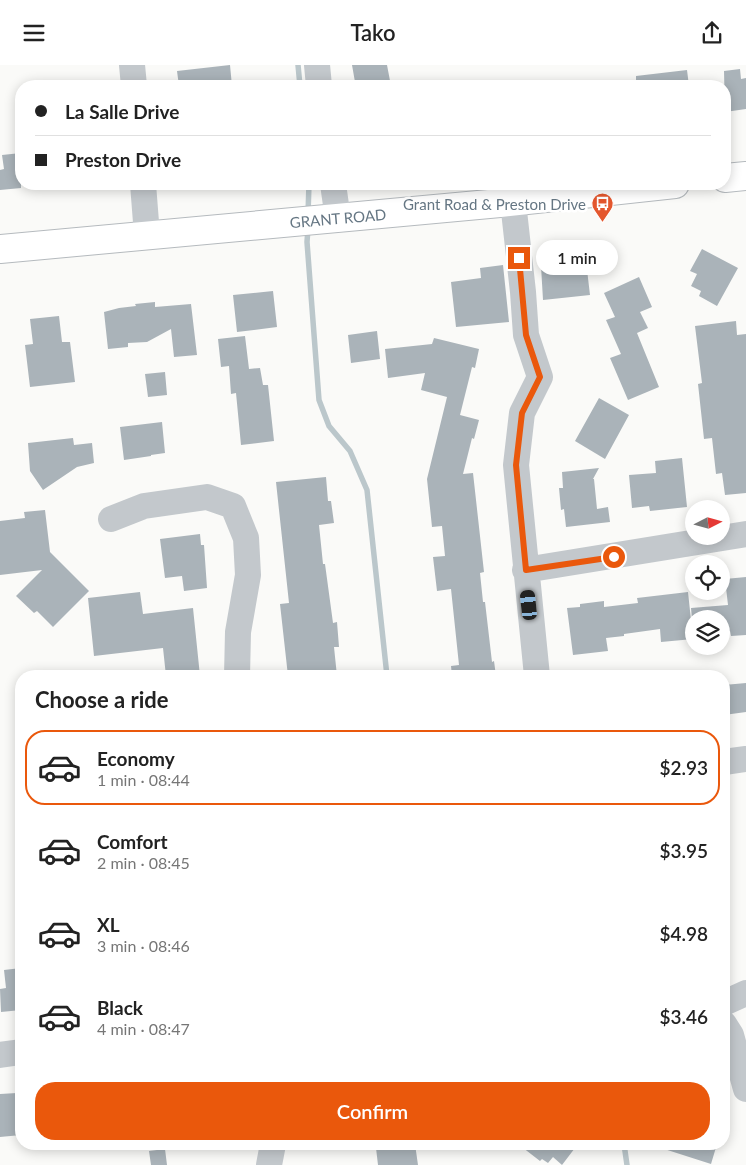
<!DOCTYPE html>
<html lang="en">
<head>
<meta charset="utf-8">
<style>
	:root { --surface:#fff; --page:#f6f6f6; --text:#222; --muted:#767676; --line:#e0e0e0; --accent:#ea580c }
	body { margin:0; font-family:Lato,sans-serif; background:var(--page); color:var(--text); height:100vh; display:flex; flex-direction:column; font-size:19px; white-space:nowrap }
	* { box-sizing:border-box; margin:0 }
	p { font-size:16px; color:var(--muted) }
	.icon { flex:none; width:28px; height:28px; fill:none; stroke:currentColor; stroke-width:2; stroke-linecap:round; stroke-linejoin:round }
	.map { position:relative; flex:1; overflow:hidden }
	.side { position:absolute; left:15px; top:605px; width:715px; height:480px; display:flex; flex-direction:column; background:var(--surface); border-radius:20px; box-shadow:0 2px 12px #0003 }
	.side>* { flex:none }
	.banner { position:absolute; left:15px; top:15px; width:716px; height:110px; border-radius:20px; box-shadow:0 2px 12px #0003; display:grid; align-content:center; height:110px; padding:0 20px; background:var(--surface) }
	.needle { width:32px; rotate:84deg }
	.buttons { position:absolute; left:685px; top:435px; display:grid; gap:10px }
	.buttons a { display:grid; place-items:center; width:45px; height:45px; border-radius:50%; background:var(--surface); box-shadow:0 2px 12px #0003; font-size:25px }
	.end { position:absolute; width:22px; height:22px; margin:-11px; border:6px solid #ea580c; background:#fff; box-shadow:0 0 0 2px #fff }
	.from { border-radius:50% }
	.bubble { position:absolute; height:35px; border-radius:18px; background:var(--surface); box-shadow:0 2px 12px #0003; font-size:16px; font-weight:600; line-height:35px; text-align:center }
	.car { position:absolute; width:15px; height:30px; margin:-15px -8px; border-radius:6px; box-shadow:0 0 4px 1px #0007; background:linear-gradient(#222 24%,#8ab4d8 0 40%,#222 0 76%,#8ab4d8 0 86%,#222 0) }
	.banner b { display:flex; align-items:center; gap:18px; height:48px; font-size:19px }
	.banner b+b { border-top:1px solid var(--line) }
	.banner i { width:12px; height:12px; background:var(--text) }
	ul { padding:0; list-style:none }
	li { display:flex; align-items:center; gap:15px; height:75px; margin:0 10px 8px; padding:0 10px; border:2px solid transparent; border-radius:20px }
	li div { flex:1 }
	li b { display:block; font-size:19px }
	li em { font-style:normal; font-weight:600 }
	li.active { border-color:var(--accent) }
	li>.icon { width:45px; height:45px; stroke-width:1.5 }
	h2 { padding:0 20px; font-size:22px; line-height:60px }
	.button { display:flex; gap:10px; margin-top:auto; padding:10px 20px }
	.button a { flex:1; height:58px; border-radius:20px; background:var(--accent); color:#fff; font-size:20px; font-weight:600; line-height:58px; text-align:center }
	header { display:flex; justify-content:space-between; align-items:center; height:65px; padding:0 20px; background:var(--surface); font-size:22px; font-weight:600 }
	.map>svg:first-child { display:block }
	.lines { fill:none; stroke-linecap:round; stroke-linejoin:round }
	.stream { stroke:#bbc7cb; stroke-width:5.5 }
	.building { fill:#aab3b9 }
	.major-casing { stroke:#b5babe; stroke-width:30 }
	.minor { stroke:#c3c8cc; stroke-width:26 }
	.major { stroke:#fff; stroke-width:28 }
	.route { stroke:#ea580c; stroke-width:6 }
	.labels { text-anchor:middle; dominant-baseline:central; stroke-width:5; stroke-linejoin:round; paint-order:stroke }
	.poi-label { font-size:15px; fill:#657683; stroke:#fff; text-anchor:end }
	.street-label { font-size:15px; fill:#657683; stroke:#fff }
</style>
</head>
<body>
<header><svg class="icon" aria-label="menu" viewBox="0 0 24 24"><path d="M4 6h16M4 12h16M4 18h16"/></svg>Tako<svg class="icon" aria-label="share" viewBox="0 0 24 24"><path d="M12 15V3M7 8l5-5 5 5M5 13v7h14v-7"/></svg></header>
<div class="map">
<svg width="746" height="1100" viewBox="0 0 746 1100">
	<rect width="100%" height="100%" fill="#fafaf8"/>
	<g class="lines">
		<path class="stream" d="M298,0L300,21
			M308,149L309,119
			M308,163L307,177L319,335L329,361L350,386L367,425L387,611
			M624,1079L627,1100"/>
	</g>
	<path class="building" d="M230,0L232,21H179L177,6Z
		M352,0H387L391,21H360V17H355Z
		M740,4L741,14L746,13V44L725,47L724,6Z
		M687,5L689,21H636V11Z
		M21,88V123L0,125V105L4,104L2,90Z
		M702,184L738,203L717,241L699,231L701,226L691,221L697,209L690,206Z
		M586,196L590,230L543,235L541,201Z
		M503,200L509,257L456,262L451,217L481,213L480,203Z
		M639,212L652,242L640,247L648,263L637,268L659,322L628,335L610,293L621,289L606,255L615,252L604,228Z
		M273,226L277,262L237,267L233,230Z
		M155,237V242L191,239L197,290L174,292L171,264L147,277L128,278V282L108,284L104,247L119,243L136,241L135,239Z
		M59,251L62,277H70L75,317L30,322L25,280L33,279L30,254Z
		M736,256L737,270L746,269V428L725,430L722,408L716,409L712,373L704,374L698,319L702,318L695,261Z
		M377,266L380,294L351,298L348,270Z
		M245,271L249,304L260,303L263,320H268L274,376L241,380L236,328L231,329L229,301L221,302L218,274Z
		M434,273L479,284L475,303L472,302L460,350L479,355L474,374L472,373L463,409L473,408L484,507L480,508L483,537H485L492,597L494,596L496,611H452L451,601L459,600L451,524L437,526L433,492L445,491L442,461L432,462L427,414L447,332L421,325L425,308L388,313L385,284L432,279Z
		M165,307L167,330L148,332L145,309Z
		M599,333L629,350L605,394L575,376Z
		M162,357L165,388L151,390V391L124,395L120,362Z
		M73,373L74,380L92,378L94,398L77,402L43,425L30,406L28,378Z
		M682,393L687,442L650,446L649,441L632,443L629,410L656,408L655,396Z
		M599,403L593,414H594L597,444L608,442L610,457L566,462L564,444L561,445L559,423H563L562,407Z
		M326,412L328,436H331L334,458L319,460L323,499H325L333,558L337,557L339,582H334L337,611H288L280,539L289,538L276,417Z
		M45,445L50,487L89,526L53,562L37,546L34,548L16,531L42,505L0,510V456L25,453L24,447Z
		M200,469L201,480H204L207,523L184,526L182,511L165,513L160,474Z
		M746,512V570L731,571L730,566L721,567V554H692L691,543L728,540L725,514Z
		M140,527L143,549L193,543L200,611H166L163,583L94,591L88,533Z
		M688,527L693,574L661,577L660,564L624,569V571L606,573L608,586L573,590L567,543L580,542V539L604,536V542L638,538L637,533Z
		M746,618V647L724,650V620Z
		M21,903V945L1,947L0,924L6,923L4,905Z
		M17,1028L21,1070L0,1072V1029Z
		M392,1079H415L418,1100H378L376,1083L392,1082Z
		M518,1079H578L562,1100L553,1092L548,1098L542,1094L540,1096Z
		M659,1079H717L711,1099L658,1082Z
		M165,1084L167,1100H151L149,1086Z"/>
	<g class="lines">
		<defs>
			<path id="major" d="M725,113L746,111
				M0,184L500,138L675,119"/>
		</defs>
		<use href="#major" class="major-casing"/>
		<path class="minor" d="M132,0L134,21
			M317,0L319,21
			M143,119L147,170
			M333,119L338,154
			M513,137L523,227L526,270L540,312L522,348L516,400L537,611
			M111,454L144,441L207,432L233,441L246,473L248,510L238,567L237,611
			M525,505L746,469
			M724,697L746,694
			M724,938L746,928
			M724,959L731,970L746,1024
			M0,990L21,987
			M269,1100L273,1079"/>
		<use href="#major" class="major"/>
	</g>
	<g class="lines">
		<path class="route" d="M519,193L526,270L540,312L522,348L516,400L526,505L614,492"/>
	</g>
	<defs>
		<symbol id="bus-pin" viewBox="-11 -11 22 30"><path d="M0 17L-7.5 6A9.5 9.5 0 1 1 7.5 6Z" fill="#e4572e" stroke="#fff"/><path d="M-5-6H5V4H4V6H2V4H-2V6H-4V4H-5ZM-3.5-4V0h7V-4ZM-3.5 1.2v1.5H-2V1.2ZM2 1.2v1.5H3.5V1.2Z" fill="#fff"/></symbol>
	</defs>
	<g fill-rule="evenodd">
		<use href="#bus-pin" x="590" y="126" width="25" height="34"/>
	</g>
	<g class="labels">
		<g class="poi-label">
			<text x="586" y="139">Grant Road &amp; Preston Drive</text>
		</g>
		<g class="street-label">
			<text transform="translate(338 153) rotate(-5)">GRANT ROAD</text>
		</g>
	</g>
</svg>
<div class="buttons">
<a><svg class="needle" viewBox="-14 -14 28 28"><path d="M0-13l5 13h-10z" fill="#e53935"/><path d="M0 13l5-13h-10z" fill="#767676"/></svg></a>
<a><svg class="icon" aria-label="locate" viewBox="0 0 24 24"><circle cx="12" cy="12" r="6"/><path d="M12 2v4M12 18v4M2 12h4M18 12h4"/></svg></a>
<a><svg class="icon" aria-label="layers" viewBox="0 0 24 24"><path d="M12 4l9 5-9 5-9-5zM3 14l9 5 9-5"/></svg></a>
</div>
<i class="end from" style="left:614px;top:492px"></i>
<i class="end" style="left:519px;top:193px"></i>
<div class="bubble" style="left:536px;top:175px;width:82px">1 min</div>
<i class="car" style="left:529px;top:540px;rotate:354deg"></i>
<div class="banner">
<b><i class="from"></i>La Salle Drive</b>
<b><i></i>Preston Drive</b>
</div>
<section class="side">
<h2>Choose a ride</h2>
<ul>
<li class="active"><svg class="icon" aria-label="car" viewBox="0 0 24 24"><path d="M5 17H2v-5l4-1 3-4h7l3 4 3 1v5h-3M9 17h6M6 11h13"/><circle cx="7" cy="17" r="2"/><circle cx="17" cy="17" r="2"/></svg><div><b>Economy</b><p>1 min · 08:44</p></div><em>$2.93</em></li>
<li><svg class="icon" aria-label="car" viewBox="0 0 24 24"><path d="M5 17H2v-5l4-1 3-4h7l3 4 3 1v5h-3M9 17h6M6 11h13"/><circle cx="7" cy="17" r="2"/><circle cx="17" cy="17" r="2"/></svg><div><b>Comfort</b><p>2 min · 08:45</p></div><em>$3.95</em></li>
<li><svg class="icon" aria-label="car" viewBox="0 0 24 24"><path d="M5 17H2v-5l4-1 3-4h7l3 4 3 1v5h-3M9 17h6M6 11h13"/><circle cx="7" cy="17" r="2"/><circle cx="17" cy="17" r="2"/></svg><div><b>XL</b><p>3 min · 08:46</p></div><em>$4.98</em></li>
<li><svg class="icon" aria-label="car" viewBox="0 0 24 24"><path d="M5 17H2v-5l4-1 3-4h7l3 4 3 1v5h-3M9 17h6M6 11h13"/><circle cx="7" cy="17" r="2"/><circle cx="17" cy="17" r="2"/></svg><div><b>Black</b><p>4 min · 08:47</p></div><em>$3.46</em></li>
</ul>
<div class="button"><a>Confirm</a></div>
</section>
</div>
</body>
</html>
